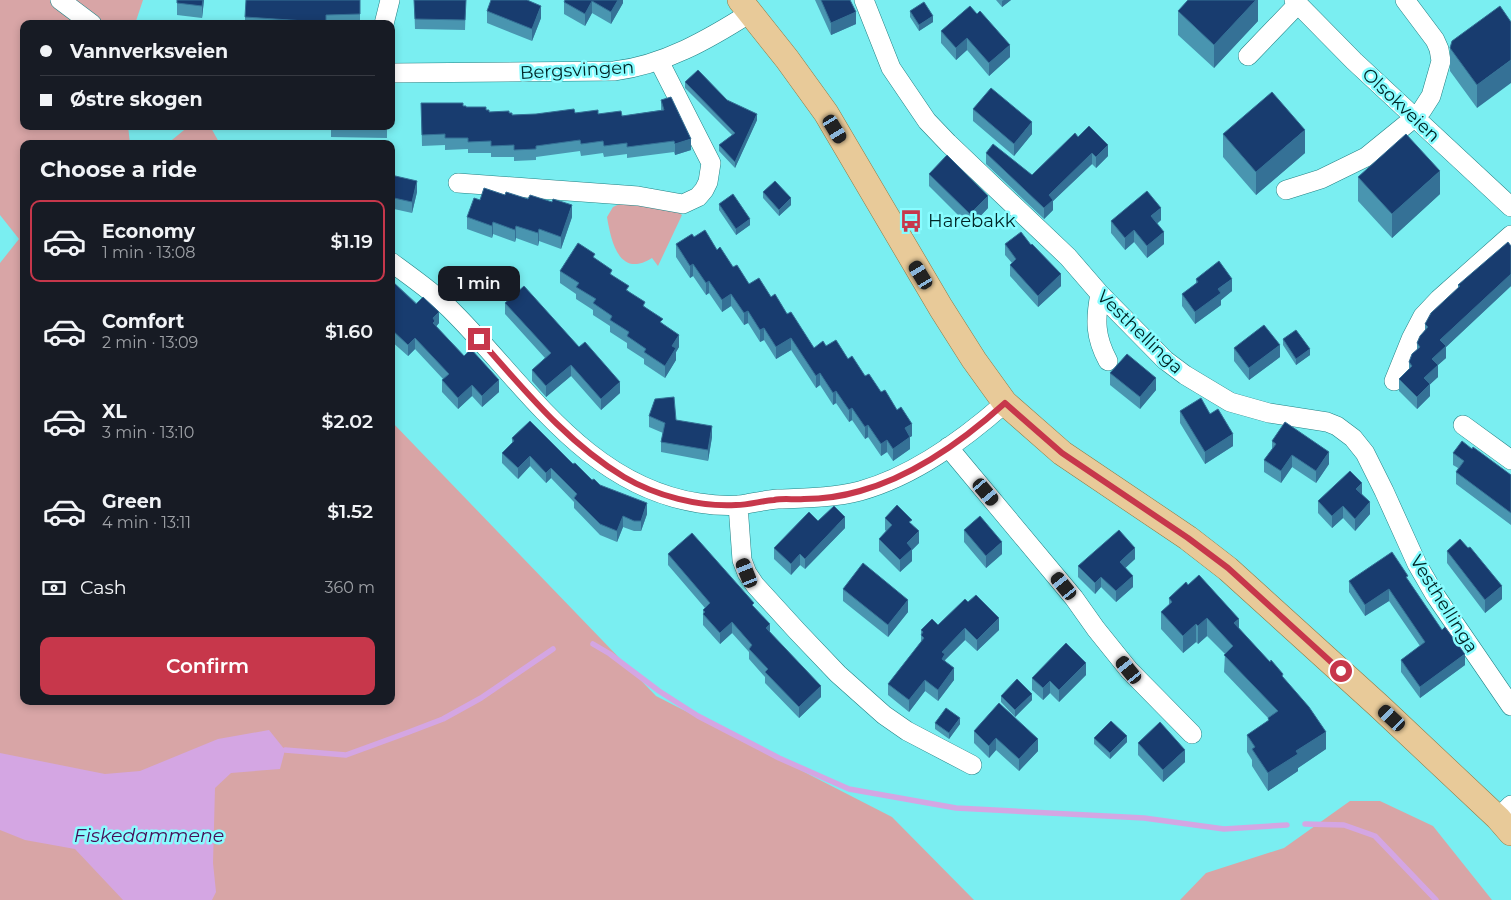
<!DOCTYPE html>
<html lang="en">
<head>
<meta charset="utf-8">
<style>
	:root { --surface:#171b24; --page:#242831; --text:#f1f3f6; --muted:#9ea1a6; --line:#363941; --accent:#c7374b }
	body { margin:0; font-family:Montserrat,sans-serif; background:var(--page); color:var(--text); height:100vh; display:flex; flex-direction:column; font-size:19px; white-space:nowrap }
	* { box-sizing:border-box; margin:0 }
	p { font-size:16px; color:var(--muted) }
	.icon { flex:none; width:28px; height:28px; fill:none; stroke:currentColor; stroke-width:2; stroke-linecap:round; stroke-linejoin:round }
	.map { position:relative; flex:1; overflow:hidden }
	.panel { position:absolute; left:20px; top:140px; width:375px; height:565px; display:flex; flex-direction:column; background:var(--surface); border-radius:10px; box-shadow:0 2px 8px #0003 }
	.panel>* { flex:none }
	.banner { position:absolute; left:20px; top:20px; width:375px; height:110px; border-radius:10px; box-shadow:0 2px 8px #0003; display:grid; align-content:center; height:110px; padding:0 20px; background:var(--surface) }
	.end { position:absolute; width:22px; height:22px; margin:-11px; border:6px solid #c7374b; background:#fff; box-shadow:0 0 0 2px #fff }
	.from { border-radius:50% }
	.bubble { position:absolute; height:35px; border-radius:10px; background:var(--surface); box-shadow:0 2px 8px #0003; font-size:16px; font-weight:600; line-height:35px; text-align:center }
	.car { position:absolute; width:15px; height:30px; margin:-15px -8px; border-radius:6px; box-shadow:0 0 4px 1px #0007; background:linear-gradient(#222 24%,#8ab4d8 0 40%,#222 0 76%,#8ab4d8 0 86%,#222 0) }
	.banner b { display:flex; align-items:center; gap:18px; height:48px; font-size:19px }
	.banner b+b { border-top:1px solid var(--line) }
	.banner i { width:12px; height:12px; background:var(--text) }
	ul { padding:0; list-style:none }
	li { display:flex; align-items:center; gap:15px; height:82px; margin:0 10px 8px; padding:0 10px; border:2px solid transparent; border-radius:10px }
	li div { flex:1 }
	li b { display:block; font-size:19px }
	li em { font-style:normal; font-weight:600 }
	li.selected { border-color:var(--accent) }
	li>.icon { width:45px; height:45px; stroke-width:1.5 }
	h2 { padding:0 20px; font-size:22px; line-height:60px }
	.pay { display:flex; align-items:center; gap:12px; height:55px; padding:0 20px; font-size:19px }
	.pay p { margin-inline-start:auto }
	.cta { display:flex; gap:10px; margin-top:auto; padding:10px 20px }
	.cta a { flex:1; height:58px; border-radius:10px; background:var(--accent); color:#fff; font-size:20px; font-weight:600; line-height:58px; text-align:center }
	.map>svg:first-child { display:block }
	.green { fill:#d8a5a6 }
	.water { fill:#d4a6e3 }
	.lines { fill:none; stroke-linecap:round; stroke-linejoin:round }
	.stream { stroke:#d4a6e3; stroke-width:5.5 }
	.minor-casing { stroke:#228184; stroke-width:20 }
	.major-casing { stroke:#8d7a45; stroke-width:26 }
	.minor { stroke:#fff; stroke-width:19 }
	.major { stroke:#e8ca99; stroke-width:25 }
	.wall { fill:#4995b0 }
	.shaded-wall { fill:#357196 }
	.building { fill:#183c6f; stroke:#357196 }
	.route { stroke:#c7374b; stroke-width:6 }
	.labels { text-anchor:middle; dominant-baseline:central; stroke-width:5; stroke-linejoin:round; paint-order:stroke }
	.street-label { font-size:18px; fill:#002526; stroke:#88fcff }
	.poi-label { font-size:18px; fill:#002526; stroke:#88fcff; text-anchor:start }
	.water-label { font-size:19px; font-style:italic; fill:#470e56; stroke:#88fcff }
</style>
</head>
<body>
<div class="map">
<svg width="1511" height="900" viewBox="0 0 1511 900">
	<rect width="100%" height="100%" fill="#7aeef1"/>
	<path class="green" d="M0,0H143L135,24H24V126H128L130,144H24V701H391V421L656,696L892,817L974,900H0V263L19,239L0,215Z
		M189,126H210L220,144H167Z
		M626,201L670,206L682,215L658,266L652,258C619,279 611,241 607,217L613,207Z
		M1350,801H1380L1433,826L1492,900H1180L1206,873L1284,848Z"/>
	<path class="water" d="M269,730L285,750L280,769L231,773L215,788L213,863L216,892L212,900H123L75,849L25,840L0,830V753L105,774L140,771L218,739Z"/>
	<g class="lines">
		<path class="stream" d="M593,644L610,654L659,691L698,716L779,758L849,789L956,808L1144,818L1224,829L1287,825
			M285,750L346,755L409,732L443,719L481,698L553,649
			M1305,824L1344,825L1375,836L1436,900"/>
		<defs>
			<path id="minor" d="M60,0L92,24
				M864,0L891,68L927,121L948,143L1068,257L1100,294L1165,360L1185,375L1230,402L1269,413L1327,422L1337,426L1353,438L1365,453L1384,491L1417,564L1435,595L1511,706
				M1294,0L1354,61L1511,207
				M384,24L390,0
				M1248,56L1298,4
				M391,73L614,71C664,65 709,39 750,13
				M458,183L638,196L683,204L698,197L704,190L708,182L711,163L659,61
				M1286,190L1321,179L1366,157L1414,118L1422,110L1431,96L1441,61L1439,49L1435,40L1405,0
				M391,262C414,279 437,295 456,315C528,388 588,486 699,503C712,505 727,506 740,505C753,503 765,500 778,499C805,498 833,498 860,491C914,476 963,440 1005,403
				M1100,294C1095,320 1095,337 1108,361
				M1394,381L1411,339L1423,316L1439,299L1511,235
				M1463,425L1511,460
				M948,447L1074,598L1096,629L1129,670L1192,734
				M738,505L742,560L747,573L755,585L797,631L838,674L884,715L907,731L972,765
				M1498,818L1511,805"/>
			<path id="major" d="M740,0L787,59L826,113L941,308L974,360L1005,403L1062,453L1188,538L1228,569L1379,706L1498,818L1511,833"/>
		</defs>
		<use href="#minor" class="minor-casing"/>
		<use href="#major" class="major-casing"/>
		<use href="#minor" class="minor"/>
		<use href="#major" class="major"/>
	</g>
	<path class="wall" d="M177,0H204L202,18L177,15Z
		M360,0V24H245V17Z
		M414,0H466L465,30L415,29Z
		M623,0V3L611,24L592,13L585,26L564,14V2Z
		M815,0H850L856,24L831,35Z
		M996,0H1011L1002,7Z
		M1258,0V21L1214,68L1178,35V11Z
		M970,6L1010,57L989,76L967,50L956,60L941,43V31Z
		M1500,6L1477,108L1450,71V48Z
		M487,11L541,18L532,41L487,23Z
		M910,11L933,22L919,31L910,17Z
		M685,82L757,120L735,168L719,151V145L732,135L685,88Z
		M661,100L691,150L675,155L674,152L627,158V154L604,157L603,153L581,156L580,151L536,157V160L514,161V157H491V153H468V149L445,150V145L422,146L421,103L463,106L466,107L486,110L489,112L509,113L512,115L575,113L622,116L661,110Z
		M973,109L1032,134L1014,156L973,121Z
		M331,126H387V138L331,137Z
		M1223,134L1305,153L1256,195L1223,157Z
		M1078,137L1108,156L1096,168L1092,164L1053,201V210L1044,219L986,164V153L1032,175Z
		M929,174L988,208L970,227L929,186Z
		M391,175L417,192L412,213L394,209Z
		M1358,177L1440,194L1392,238L1358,201Z
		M763,192L791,205L779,216L763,198Z
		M480,200L572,217L561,249L539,241L538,246L516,238L515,242L493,234L492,238L467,229V217Z
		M719,204L750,225L736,235L719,210Z
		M1161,220L1157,224L1164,244L1147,258L1134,242L1125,250L1111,233V221Z
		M694,237L717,250L749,284L771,297L787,314L814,348L826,346L848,359L881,392L912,436L910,437V449L893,461L887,452L881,456L868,437L865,439L852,420L849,422L836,403L833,405L820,385L816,388L791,350L776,359L764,340L760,342L748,323L744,325L731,306L722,312L709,293L706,295L693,276L690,278L676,257V244Z
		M1005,244L1031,245L1061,286L1038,307L1010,276V265L1012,263L1005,255Z
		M1511,246V286L1446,347V358L1438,365V377L1430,384V396L1417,409L1399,391V379L1409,369V362L1417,350V343L1425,330V324L1458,288V285Z
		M595,259L663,324L679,347L676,352V360L665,378L644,364V359L627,348V343L610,332V326L593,315V310L576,299V294L560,283V271Z
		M1196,279L1232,291L1221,300V305L1195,324L1182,306V294L1196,284Z
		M391,280L439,323L436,326L499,392L482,407L472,396L458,409L442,392V380L443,379L415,349L408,356L391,341Z
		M505,303L620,393L601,410L571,376L546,397L532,381V370L545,358L505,314Z
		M1283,339L1310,355L1296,365L1283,345Z
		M1234,348L1280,357L1249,380L1234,361Z
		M1110,373L1156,390L1140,409L1110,385Z
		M1180,411L1210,414L1233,446L1205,464L1180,423Z
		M649,416L676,420L712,437L708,461L661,452V442L663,433L649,427Z
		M512,438L573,464L592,480L647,514L641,531H634L623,527L617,542L600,535L574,508V502L551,478L546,483L530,466L518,479L502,463V453L512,443Z
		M1272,441L1329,464L1316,483L1292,467L1281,483L1264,472V460L1272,449Z
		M1472,449L1511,475V525L1456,484V472L1458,468L1453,465V453Z
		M1362,494L1370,514L1355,531L1343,518L1332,528L1318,513V501Z
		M885,518L912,524L919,543L912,550V561L900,572L879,551V539L886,531L885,530Z
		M818,521L845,528L805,569L800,565L791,575L774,559V548Z
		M964,530L1002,554L986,568L964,542Z
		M1447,551L1502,599L1485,613L1447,563Z
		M668,554L754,607L770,632L821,697L799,718L765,683V677L749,659V652L732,633L720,644L703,625V610L705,608L668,565Z
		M1135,559L1125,568L1133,587L1116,602L1101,587L1095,594L1078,577V566Z
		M1408,580L1465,665L1420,698L1401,672V660L1420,646L1389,601L1365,616L1349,592V581Z
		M1188,585L1239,628L1283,677L1326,749L1298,768V771L1268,791L1252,766V760L1247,752V735L1268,721V718L1224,672L1225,654L1207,636L1198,644L1196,642L1183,653L1161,629V612L1169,605V598Z
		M843,589L908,612L888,637L843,601Z
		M938,625L999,630L977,651L965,640L945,660L954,680L938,701L925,691L909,712L888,695V684L921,642V630Z
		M1086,675L1059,702L1050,693L1043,700L1032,690V678Z
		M1001,696L1032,700L1015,717L1001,702Z
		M935,723L960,724L949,739L935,729Z
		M974,731L1038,751L1019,771L996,750L989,758L974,743Z
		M1094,738L1127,742L1110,759L1094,744Z
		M1138,743L1185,762L1163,782L1138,755Z"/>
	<path class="shaded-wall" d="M203,0H204L202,18V6Z
		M618,0H623V3L611,24V12Z
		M1004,0H1011L1002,7V1Z
		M1256,0H1258V21L1214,68V45Z
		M592,1V13L585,26V14Z
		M541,6V18L532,41V29Z
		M856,12V24L831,35V23Z
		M933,16V22L919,31V25Z
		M967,38V50L956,60V48Z
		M1010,45V57L989,76V63Z
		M1511,60V83L1477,108V85Z
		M757,114V120L735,168V162Z
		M1032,122V134L1014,156V144Z
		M1305,130V153L1256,195V172Z
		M691,139V150L675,155V144Z
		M1108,145V156L1096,168V157Z
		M1092,153V164L1053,201V210L1044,219V208L1049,195Z
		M1440,171V194L1392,238V214Z
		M417,181V192L412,213V202Z
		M988,196V208L970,227V214Z
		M394,198V209L391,222V211Z
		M791,198V205L779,216V210Z
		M572,205V217L561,249V237Z
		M1161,208V220L1151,228V216Z
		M750,219V225L736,235V229Z
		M493,222V234L492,238V226Z
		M516,226V238L515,242V230Z
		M539,229V241L538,246V233Z
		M1134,230V242L1125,250V238Z
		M1164,232V244L1147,258V246Z
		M693,264V276L690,278V266Z
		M1061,274V286L1038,307V296Z
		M1511,274V286L1446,347V358L1438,365V377L1424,390V378L1440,340Z
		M1232,279V291L1221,300V305L1195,324V312L1218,289Z
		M709,281V293L706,295V283Z
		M731,294V306L722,312V300Z
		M748,311V323L744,325V313Z
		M439,312V323L435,328V332L433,318Z
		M764,328V340L760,342V330Z
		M679,335V347L676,352V360L665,378V366L672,346Z
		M415,338V349L408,356V345Z
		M791,338V350L776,359V347Z
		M1280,345V357L1249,380V368Z
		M1310,349V355L1296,365V359Z
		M571,365V376L546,397V386Z
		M820,373V385L816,388V376Z
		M1156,378V390L1140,409V397Z
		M499,380V392L482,407V396Z
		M620,382V393L601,410V399Z
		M1430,384V396L1417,409V397Z
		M472,385V396L458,409V398Z
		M836,391V403L833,405V393Z
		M852,408V420L849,422V410Z
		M912,424V436L905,440V428Z
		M868,425V437L865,439V427Z
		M712,426V437L708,461V450Z
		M1233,434V446L1205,464V452Z
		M910,437V449L893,461V449Z
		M887,440V452L881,456V444Z
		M1329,452V464L1316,483V471Z
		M1292,455V467L1281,483V471Z
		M530,456V466L518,479V468Z
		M551,468V478L546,483V473Z
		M1362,483V496L1356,489Z
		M1370,502V514L1355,531V519Z
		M647,503V514L641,531V521Z
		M1343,506V518L1332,528V516Z
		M623,516V527L617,542V531Z
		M845,517V528L805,569V559Z
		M919,531V543L912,550V561L900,572V560L907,543Z
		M1002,542V554L986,568V556Z
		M1135,548V559L1120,573V562Z
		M800,554V565L791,575V564Z
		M1133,576V587L1116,602V591Z
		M1101,577V587L1095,594V583Z
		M1502,586V599L1485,613V600Z
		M1389,589V601L1365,616V605Z
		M908,600V612L888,637V625Z
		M999,618V630L977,651V640Z
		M1207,618V636L1198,644V626Z
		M1239,619V636L1234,623Z
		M732,622V633L720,644V633Z
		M770,624V635L766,628Z
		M1196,624V642L1183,653V636Z
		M965,628V640L945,660V666L942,670V652Z
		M1465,654V665L1420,698V687Z
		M1086,663V675L1059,702V690Z
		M954,668V680L938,701V690Z
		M925,680V691L909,712V700Z
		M1050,681V693L1043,700V688Z
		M821,686V697L799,718V707Z
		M1032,694V700L1015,717V710Z
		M960,718V724L949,739V733Z
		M1326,732V749L1298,768V771L1268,791V773L1296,751Z
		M1127,736V742L1110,759V753Z
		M996,738V750L989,758V746Z
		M1038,739V751L1019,771V759Z
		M1185,750V762L1163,782V770Z"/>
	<path class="building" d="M177,0H203L202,6L177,3Z
		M246,0H360V14L326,15V24H305V21L245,17Z
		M414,0H466L465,20L415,19Z
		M491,0H527L541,6L532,29L487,11Z
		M565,0H618L611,12L592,1L585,14L564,2Z
		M821,0H850L856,12L831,23Z
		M1188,0H1256L1214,45L1178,11Z
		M924,2L933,16L919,25L910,11Z
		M970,6L977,14L980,11L1010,45L989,63L967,38L956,48L941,31Z
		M1500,6L1511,22V60L1477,85L1450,48L1452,41Z
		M188,22L200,24H188Z
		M698,70L727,100L757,114L735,162L719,145L735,133L685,82Z
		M991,88L1032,122L1014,144L973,109Z
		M1272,92L1305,130L1256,172L1223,134Z
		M671,97L691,139L675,144L674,141L627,147V143L604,146L603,141L581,144L580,140L536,146V149L514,150V145L491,146V141L468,142V138H445V134L422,135L421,103H463V106H466V107H486V110H489V112L509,111V113H512V115L536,114L574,109L575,113L598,110V114L621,111L622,116L664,110L661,100Z
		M1089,126L1108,145L1096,157L1092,153L1049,195L1053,200L1044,208L986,153L993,144L1032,175L1075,133L1078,137Z
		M1406,134L1440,171L1392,214L1358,177Z
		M947,155L988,196L970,214L929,174Z
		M391,175L417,181L412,202L394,198L391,211Z
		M775,181L791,198L779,210L763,192Z
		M484,188L505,195L506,192L528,199L530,195L552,202L553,199L572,205L561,237L539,229L538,233L516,226L515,230L493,222L492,226L467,217L474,198L480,200Z
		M1147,191L1161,208L1151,216L1164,232L1147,246L1134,230L1125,238L1111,221Z
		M733,194L750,219L736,229L719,204Z
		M705,230L717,250L720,247L733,267L737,265L749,284L759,278L771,297L775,294L787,314L791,312L814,348L823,341L826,346L836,340L848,359L852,356L865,376L869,374L881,392L885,390L897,410L901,407L912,424L905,428L910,437L893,449L887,440L881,444L868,425L865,427L852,408L849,410L836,391L833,393L820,373L816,376L791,338L776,347L764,328L760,330L748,311L744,313L731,294L722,300L709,281L706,283L693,264L690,266L676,244L692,234L694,237Z
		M1021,232L1031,245L1032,244L1061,274L1038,296L1010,265L1016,259L1005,244Z
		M1508,242L1511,246V274L1440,340L1446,346L1432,359L1438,365L1424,378L1430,384L1417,397L1399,379L1412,366L1409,362L1412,354L1420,347L1417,343L1420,336L1428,327L1425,324L1431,313L1460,286L1458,285Z
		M578,243L595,254L593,257L612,270L610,274L629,286L626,290L645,302L643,306L663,319L660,322L679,335L672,346L676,348L665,366L644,352L646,349L627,336L629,332L610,320L612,316L593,303L596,299L576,287L579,283L560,271Z
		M1219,261L1232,279L1218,289L1221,293L1195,312L1182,294L1198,282L1196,279Z
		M391,280L416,304L423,297L439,312L433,318L435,321L433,323L464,356L471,349L499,380L482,396L472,385L458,398L442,380L449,374L415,338L408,345L391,329Z
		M524,286L579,347L585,342L620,382L601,399L571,365L546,386L532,370L551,353L505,303Z
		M1264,325L1280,345L1249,368L1234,348Z
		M1296,330L1310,349L1296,359L1283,339Z
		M1127,354L1156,378L1140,397L1110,373Z
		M674,397L676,420L712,426L708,450L661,442L665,423L649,416L655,399Z
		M1201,398L1210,414L1218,409L1233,434L1205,452L1180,411Z
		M530,421L573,464L575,463L592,480L594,479L600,485L647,503L641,521H634L623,516L617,531L600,524L574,498L577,494L551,468L546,473L530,456L518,468L502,453L514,441L512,438Z
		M1285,422L1329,452L1316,471L1292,455L1281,471L1264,460L1276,444L1272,441Z
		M1462,441L1472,449L1473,447L1511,475V513L1456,472L1464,461L1453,453Z
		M1350,471L1362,483L1356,489L1370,502L1355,519L1343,506L1332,516L1318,501Z
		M897,505L912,520L909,522L919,531L907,543L912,549L900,560L879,539L892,525L885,518Z
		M834,506L845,517L805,559L800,554L791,564L774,548L809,512L818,521Z
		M980,516L1002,542L986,556L964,530Z
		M1119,530L1135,548L1120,562L1133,576L1116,591L1101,577L1095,583L1078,566Z
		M692,533L754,603L752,605L770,624L766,628L821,686L799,707L765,672L768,669L749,649L752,645L732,622L720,633L703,614L705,612L703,610L710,603L668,554Z
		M1460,539L1468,548L1470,547L1502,586L1485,600L1447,551Z
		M1392,552L1408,576L1406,577L1442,630L1445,627L1465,654L1420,687L1401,660L1425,642L1389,589L1365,605L1349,581Z
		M863,563L908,600L888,625L843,589Z
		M1199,575L1239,619L1234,623L1270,662L1271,660L1283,674L1282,676L1309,707L1326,732L1296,751L1298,754L1268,773L1252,749L1255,747L1247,735L1269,720L1268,718L1278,711L1224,655L1233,646L1207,618L1198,626L1196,624L1183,636L1161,612L1172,602L1169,598L1186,582L1188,585Z
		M976,595L999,618L977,640L965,628L942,652L945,654L942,659L954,668L938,690L925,680L909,700L888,684L924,638L921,635L923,632L921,630L932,619L938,625L965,599L968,602Z
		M1066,643L1086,663L1059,690L1050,681L1043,688L1032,678Z
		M1017,679L1032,694L1015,710L1001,696Z
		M999,703L1038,739L1019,759L996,738L989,746L974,731Z
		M946,708L960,718L949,733L935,723Z
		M1111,721L1127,736L1110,753L1094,738Z
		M1160,722L1185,750L1163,770L1138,743Z"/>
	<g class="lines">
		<path class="route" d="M479,339C524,389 566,442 624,477C656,496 699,507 736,505C749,505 761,501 774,500C784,498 794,500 804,499C822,499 843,496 860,491C914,476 964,440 1005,403L1062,453L1188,538L1228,568L1341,671"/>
	</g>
	<defs>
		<symbol id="bus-bare" viewBox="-9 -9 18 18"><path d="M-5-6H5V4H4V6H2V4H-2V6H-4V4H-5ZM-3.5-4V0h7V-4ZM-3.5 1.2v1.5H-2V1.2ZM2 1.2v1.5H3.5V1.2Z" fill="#c7374b" stroke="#88fcff" stroke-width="2.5" paint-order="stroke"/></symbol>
	</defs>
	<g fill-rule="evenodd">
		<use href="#bus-bare" x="895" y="205" width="32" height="32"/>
	</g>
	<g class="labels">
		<g class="street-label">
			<text transform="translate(577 70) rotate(-3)">Bergsvingen</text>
			<text transform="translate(1401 105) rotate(43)">Olsokveien</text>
			<text transform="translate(1140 332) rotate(44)">Vesthellinga</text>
			<text transform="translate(1444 604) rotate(58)">Vesthellinga</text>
		</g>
		<g class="poi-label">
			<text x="928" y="221">Harebakk</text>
		</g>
		<g class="water-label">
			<text x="149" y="835">Fiskedammene</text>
		</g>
	</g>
</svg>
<i class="end from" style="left:1341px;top:671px"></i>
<i class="end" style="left:479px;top:339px"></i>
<div class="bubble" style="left:438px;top:266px;width:82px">1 min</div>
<i class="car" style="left:835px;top:129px;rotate:149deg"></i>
<i class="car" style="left:921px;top:275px;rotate:329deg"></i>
<i class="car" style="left:986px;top:492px;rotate:140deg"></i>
<i class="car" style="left:747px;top:573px;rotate:338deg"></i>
<i class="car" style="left:1064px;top:586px;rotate:321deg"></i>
<i class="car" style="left:1129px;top:670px;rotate:321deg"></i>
<i class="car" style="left:1392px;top:718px;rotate:313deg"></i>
<div class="banner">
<b><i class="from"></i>Vannverksveien</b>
<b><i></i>Østre skogen</b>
</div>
<section class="panel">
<h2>Choose a ride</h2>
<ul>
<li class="selected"><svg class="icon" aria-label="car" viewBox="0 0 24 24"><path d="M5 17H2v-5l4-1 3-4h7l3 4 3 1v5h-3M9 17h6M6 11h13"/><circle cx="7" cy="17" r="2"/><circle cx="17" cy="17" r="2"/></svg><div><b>Economy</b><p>1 min · 13:08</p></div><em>$1.19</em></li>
<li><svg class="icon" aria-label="car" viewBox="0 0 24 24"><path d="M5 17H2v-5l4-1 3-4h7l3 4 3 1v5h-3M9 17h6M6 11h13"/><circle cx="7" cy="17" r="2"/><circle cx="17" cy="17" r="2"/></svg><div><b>Comfort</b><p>2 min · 13:09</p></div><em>$1.60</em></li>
<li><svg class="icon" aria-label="car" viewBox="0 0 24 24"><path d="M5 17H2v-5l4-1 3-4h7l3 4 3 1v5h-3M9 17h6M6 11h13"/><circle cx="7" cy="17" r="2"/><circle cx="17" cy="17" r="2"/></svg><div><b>XL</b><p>3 min · 13:10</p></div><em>$2.02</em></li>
<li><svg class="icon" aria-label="car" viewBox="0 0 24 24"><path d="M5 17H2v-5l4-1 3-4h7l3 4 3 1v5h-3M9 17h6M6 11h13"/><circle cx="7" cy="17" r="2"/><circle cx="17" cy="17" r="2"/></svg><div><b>Green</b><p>4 min · 13:11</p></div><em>$1.52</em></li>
</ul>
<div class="pay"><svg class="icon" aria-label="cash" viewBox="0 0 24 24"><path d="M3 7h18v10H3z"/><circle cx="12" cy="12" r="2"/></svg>Cash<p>360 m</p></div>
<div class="cta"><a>Confirm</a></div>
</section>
</div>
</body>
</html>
